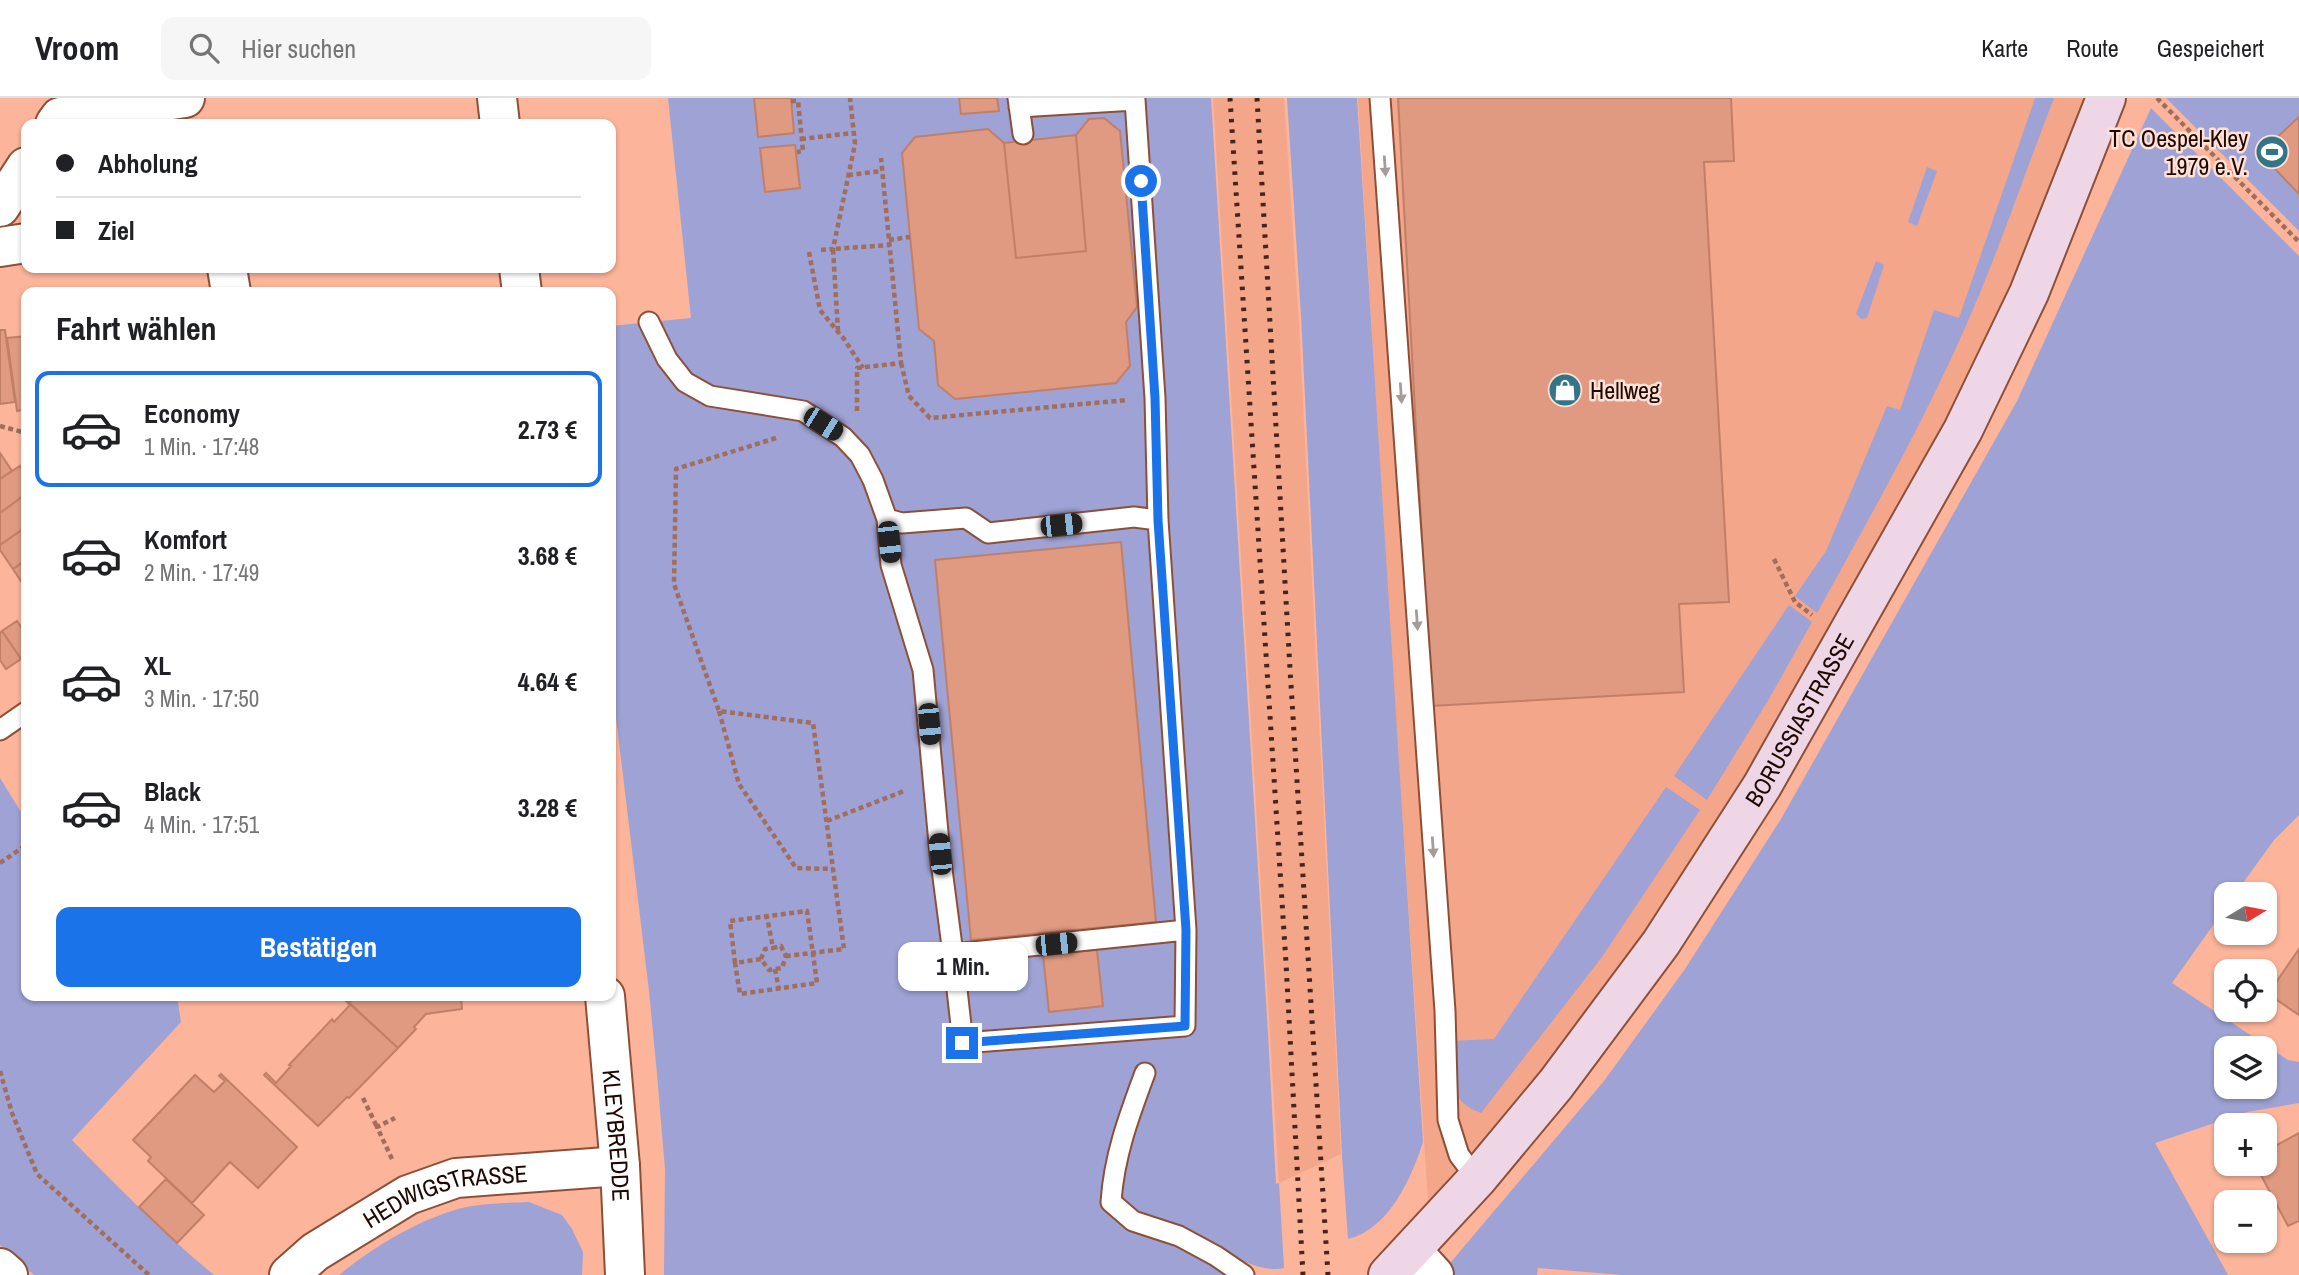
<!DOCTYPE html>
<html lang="de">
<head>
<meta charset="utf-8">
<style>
	:root { --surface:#fff; --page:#f6f6f6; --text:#202124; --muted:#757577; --line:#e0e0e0; --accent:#1a73e8 }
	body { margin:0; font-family:"Archivo Narrow",sans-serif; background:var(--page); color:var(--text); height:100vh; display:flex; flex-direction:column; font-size:26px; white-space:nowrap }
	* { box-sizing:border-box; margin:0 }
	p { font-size:23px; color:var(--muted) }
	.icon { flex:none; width:38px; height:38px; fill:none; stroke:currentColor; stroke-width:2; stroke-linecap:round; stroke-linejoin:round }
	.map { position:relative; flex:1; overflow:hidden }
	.side { position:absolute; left:21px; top:189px; width:595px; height:714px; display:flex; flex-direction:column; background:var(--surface); border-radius:14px; box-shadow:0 2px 5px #0004 }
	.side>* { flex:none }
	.hud { position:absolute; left:21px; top:21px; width:595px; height:154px; border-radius:14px; box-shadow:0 2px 5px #0004; display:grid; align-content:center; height:154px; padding:0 35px; background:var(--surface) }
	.needle { width:46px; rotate:80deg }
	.fabs { position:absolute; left:2214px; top:784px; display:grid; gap:14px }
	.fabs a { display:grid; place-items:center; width:63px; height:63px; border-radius:14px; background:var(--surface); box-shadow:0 2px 5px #0004; font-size:35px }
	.end { position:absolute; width:32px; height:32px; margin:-16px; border:9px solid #1a73e8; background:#fff; box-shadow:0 0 0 4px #fff }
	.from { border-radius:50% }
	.bubble { position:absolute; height:49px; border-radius:14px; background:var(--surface); box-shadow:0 2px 5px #0004; font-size:23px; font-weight:700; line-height:49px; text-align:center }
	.car { position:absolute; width:21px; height:42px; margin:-21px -10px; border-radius:9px; box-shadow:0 0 5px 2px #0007; background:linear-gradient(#222 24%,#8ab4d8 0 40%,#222 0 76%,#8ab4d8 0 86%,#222 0) }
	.hud b { display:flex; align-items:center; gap:24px; height:66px; font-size:26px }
	.hud b+b { border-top:2px solid var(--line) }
	.hud i { width:18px; height:18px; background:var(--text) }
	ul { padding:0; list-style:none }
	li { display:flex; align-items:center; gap:21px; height:116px; margin:0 14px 10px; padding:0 21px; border:4px solid transparent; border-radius:14px }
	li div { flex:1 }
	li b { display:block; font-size:26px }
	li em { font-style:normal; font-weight:700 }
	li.current { border-color:var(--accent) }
	li>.icon { width:63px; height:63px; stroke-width:1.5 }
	h2 { padding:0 35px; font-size:32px; line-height:84px }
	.cta { display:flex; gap:14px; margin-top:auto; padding:14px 35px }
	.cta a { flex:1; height:80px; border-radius:14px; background:var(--accent); color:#fff; font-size:28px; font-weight:700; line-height:80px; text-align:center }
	header { display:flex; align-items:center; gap:42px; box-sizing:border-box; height:98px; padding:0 35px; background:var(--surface); border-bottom:2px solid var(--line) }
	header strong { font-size:33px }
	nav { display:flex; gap:38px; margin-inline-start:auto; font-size:24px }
	.search { width:490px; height:63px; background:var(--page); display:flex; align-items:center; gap:18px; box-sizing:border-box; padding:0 24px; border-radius:14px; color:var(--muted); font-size:26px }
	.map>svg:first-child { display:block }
	.built { fill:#f4a68b }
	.green { fill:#9ea2d4; fill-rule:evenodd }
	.building { fill:#df9a81; stroke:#c27f67; stroke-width:2 }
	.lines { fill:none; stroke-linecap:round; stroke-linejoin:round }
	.service-casing { stroke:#8d4f38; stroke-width:23 }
	.minor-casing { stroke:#8d4f38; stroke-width:42 }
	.secondary-casing { stroke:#8d4f38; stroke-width:42 }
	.path { stroke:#a16d5c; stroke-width:4.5; stroke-dasharray:5 3.5; stroke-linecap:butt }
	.service { stroke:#fff; stroke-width:19 }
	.minor { stroke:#fff; stroke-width:38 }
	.secondary { stroke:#efd6e7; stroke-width:38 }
	.rail { stroke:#44241b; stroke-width:5; stroke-dasharray:3.5 7; stroke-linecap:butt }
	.oneway { fill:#a59c9a }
	.route { stroke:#1a73e8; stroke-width:9 }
	.labels { text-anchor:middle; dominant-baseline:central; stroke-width:5; stroke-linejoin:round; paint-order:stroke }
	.poi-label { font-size:24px; fill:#1f0702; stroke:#ffe1d6; text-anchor:end }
	.street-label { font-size:24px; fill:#1f0702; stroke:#ffe1d6 }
</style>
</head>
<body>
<header>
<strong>Vroom</strong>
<div class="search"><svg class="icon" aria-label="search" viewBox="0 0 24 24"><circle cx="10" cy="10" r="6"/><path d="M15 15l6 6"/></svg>Hier suchen</div>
<nav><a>Karte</a><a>Route</a><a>Gespeichert</a></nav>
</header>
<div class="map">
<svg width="2299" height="1177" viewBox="0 0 2299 1177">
	<rect width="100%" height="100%" fill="#fcb49b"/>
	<path class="built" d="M1213,0H1284L1299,225L1341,1056L1279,1085Z
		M1358,0H2097L1955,326L1676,806L1429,1117L1389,519Z"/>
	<path class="green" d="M668,0H1211L1268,936L1276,1086L1279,1085L1284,1170C1260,1175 1236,1159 1215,1150L1228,1177H664L665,1071L657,976L649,893L611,578V228L691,220Z
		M1287,0H1357L1423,1044C1411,1081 1389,1131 1348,1141L1342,1057L1301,217Z
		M2035,0H2054C2025,74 2000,150 1968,223C1924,324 1870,419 1817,515L1795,498L1826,453L1887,308L1900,312L1934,212L1959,220Z
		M2166,0H2299V133Z
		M2151,10L2299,158V717L2274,742L2235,796H2226V809L2172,885L2288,962L2299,964V1005L2247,1014L2155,1045L2228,1177H1622L1538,1170L1537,1177H1454L1451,1164L1604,983L1685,871L1781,721L2017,303ZM2226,950H2264V989H2226Z
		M1927,69L1937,73L1917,128L1908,124Z
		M1876,163L1884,167L1867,220L1861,221L1856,216Z
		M1789,507L1812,524L1769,601L1707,702L1674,678Z
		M0,680L26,722V898H177L181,924L72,1042C118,1089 163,1135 214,1177H34L0,1147Z
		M1666,689L1700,712L1602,859L1481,1015C1446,1003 1451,975 1450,943L1494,941Z
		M529,1104L562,1117L572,1131L583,1154L582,1177H339C374,1149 414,1124 458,1111C481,1105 505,1105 529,1104Z"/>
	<path class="building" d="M754,0H791L794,35L758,39Z
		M959,0H997L999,13L961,16Z
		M1398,0H1731L1734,63L1704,64L1729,504L1679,506L1684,594L1431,608Z
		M2299,19V96L2260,55Z
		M1104,20L1120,33L1137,209L1126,224L1130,268L1116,285L955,301L938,287L934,243L919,231L902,55L915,39L988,31L1004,45L1016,160L1086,153L1076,37L1089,21Z
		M1076,37L1086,153L1016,160L1004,45Z
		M795,47L800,90L765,94L760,50Z
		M0,232H5L15,304L0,306Z
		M26,238V311L17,313L7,240Z
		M0,355L12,373L0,381Z
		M20,368L26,377V396L0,415V381Z
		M26,396V429L0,447V415Z
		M26,429V462L13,471L0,452V447Z
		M1121,444L1156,824L971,842L935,462Z
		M26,462V491L13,471Z
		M17,523L26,536V558L21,561L2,533Z
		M2,533L21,561L6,571L0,562V535Z
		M2299,851V917L2268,896Z
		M1097,852L1103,908L1049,914L1043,857Z
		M341,898L398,950L349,1000L347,999L318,1028L264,977L266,975L276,985L291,968L289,967L332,921L334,924L350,907Z
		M342,898L351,903L356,898H461L462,911L426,916L414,929L416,931L398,950Z
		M221,976L297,1049L258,1090L230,1064L192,1105L148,1063L151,1059L133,1042L195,977L214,994L225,983L219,978Z
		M2299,1035V1123L2288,1128L2255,1066H2264V1054Z
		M166,1081L204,1117L177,1145L139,1109Z"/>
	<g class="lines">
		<defs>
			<path id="service" d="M1018,0L1023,36
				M1380,0L1445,913L1448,1022L1459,1057L1477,1081
				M1019,9L1135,2L1155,300L1158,422L1186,832
				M649,224L667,261L685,284L710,298L803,313L843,339L860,357L873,382L887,421L891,467L923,572L940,756L953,856L1186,832L1185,928L963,945L953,856
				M887,421L902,425L966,420L988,435L1134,419L1158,422
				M0,632L26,614
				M1145,975C1129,1018 1114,1058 1111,1104L1133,1123L1179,1138L1216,1158L1244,1177"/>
			<g id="minor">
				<path d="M497,0L500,26"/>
				<path d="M55,26L60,19L185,0"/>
				<path d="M0,109L26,69"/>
				<path d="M0,149L26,145"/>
				<path d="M227,170L231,194"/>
				<path d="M519,170L522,194"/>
				<path id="s1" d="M605,898L620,1068L625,1177"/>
				<path d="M1412,1153L1434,1177"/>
				<path d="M0,1170L8,1177"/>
				<path id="s2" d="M289,1177L315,1154L408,1097L456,1080L620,1068"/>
			</g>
			<g id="secondary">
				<path id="s3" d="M1388,1177L1477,1081L1556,986L1661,845L1762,688L1963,332L2029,195L2106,0"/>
			</g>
		</defs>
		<use href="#service" class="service-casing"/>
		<use href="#minor" class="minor-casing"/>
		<use href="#secondary" class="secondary-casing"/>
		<path class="path" d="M2157,0L2299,144
			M791,3H798L803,53L797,54
			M801,41L853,35
			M848,77L882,73
			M889,142L910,139
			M821,152L833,151L855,46L850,0
			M809,154L820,212L844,241L863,270
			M838,233L833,151L890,147
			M901,265L909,298L930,320L1127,302
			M857,313V270L901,265L881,60
			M0,328L26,335
			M776,340L676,371L674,486L719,613L813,625L844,851L786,858
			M1774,461L1795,504L1812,517
			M719,613L739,686L796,770L833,771
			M827,723L904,693
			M0,765L26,747
			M761,861L765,851L773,850
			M735,865L730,823L807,813L817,885L740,896L735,865L761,861L769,872L782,870L786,858L781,848L773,850L767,819
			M775,871L779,891
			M0,973L12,1015L37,1076L149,1177
			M363,1000L377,1029
			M392,1061L377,1029L395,1020"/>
		<use href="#service" class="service"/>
		<use href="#minor" class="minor"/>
		<use href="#secondary" class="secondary"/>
		<path class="rail" d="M1230,0L1286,865L1303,1177
			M1257,0L1290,571L1328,1177"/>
	</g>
	<defs><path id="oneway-solid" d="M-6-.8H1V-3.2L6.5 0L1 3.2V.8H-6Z" transform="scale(1.75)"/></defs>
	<g class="oneway">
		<use href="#oneway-solid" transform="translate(1385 68) rotate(86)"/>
		<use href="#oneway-solid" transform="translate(1401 295) rotate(86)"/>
		<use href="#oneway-solid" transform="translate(1417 522) rotate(86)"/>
		<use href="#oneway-solid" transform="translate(1433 749) rotate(86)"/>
	</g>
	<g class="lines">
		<path class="route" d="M962,945L1185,928L1186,832L1158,422L1155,300L1141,83"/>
	</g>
	<defs>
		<symbol id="stadium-disc" viewBox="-11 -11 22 22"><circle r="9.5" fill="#337487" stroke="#ffe1d6"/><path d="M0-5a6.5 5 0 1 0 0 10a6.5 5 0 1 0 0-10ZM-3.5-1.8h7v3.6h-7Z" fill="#fff"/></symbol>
		<symbol id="shop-disc" viewBox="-11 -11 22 22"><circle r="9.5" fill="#337487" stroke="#ffe1d6"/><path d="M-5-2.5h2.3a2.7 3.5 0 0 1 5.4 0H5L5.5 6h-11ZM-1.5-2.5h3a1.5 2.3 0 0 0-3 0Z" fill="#fff"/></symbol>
	</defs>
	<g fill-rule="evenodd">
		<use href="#stadium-disc" x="2253" y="35" width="38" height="38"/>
		<use href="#shop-disc" x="1546" y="273" width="38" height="38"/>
	</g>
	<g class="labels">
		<g class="poi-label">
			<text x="2248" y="40">TC Oespel-Kley<tspan x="2248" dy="28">1979 e.V.</tspan></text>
			<text x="1590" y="292" text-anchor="start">Hellweg</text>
		</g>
		<g class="street-label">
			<text stroke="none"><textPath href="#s3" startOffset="693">BORUSSIASTRASSE</textPath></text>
			<text stroke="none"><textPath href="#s1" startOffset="140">KLEYBREDDE</textPath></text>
			<text stroke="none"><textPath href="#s2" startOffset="180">HEDWIGSTRASSE</textPath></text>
		</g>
	</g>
</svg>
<div class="fabs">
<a><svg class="needle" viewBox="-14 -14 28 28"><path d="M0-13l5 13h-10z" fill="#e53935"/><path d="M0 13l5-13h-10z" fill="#757577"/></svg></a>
<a><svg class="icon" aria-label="locate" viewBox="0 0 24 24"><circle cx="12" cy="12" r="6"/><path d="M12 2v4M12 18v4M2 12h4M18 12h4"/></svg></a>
<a><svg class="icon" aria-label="layers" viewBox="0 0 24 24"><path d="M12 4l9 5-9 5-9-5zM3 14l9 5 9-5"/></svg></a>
<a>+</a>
<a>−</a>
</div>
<i class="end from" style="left:1141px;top:83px"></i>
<i class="end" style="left:962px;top:945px"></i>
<div class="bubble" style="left:898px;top:844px;width:130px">1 Min.</div>
<i class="car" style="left:823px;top:326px;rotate:122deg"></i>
<i class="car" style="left:1061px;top:427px;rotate:84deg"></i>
<i class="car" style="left:889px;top:444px;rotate:174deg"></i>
<i class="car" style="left:929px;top:626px;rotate:175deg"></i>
<i class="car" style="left:940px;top:756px;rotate:355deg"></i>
<i class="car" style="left:1056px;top:846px;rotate:84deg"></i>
<div class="hud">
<b><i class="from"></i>Abholung</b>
<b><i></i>Ziel</b>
</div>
<section class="side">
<h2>Fahrt wählen</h2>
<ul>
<li class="current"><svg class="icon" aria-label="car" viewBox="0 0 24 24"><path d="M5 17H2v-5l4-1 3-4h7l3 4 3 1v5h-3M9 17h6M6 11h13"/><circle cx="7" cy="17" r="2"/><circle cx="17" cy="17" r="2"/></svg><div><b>Economy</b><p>1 Min. · 17:48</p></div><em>2.73 €</em></li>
<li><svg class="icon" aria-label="car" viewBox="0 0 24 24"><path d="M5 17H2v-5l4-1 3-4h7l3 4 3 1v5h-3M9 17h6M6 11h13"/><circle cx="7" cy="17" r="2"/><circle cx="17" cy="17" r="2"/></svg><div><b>Komfort</b><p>2 Min. · 17:49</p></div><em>3.68 €</em></li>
<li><svg class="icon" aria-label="car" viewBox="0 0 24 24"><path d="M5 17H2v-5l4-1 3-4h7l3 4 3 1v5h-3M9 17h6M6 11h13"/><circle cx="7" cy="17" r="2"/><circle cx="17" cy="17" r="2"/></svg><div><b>XL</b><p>3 Min. · 17:50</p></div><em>4.64 €</em></li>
<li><svg class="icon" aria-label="car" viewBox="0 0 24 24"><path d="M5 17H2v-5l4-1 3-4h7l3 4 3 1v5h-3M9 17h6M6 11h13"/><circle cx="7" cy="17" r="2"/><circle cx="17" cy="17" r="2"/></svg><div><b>Black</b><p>4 Min. · 17:51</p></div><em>3.28 €</em></li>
</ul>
<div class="cta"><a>Bestätigen</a></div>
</section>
</div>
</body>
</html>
